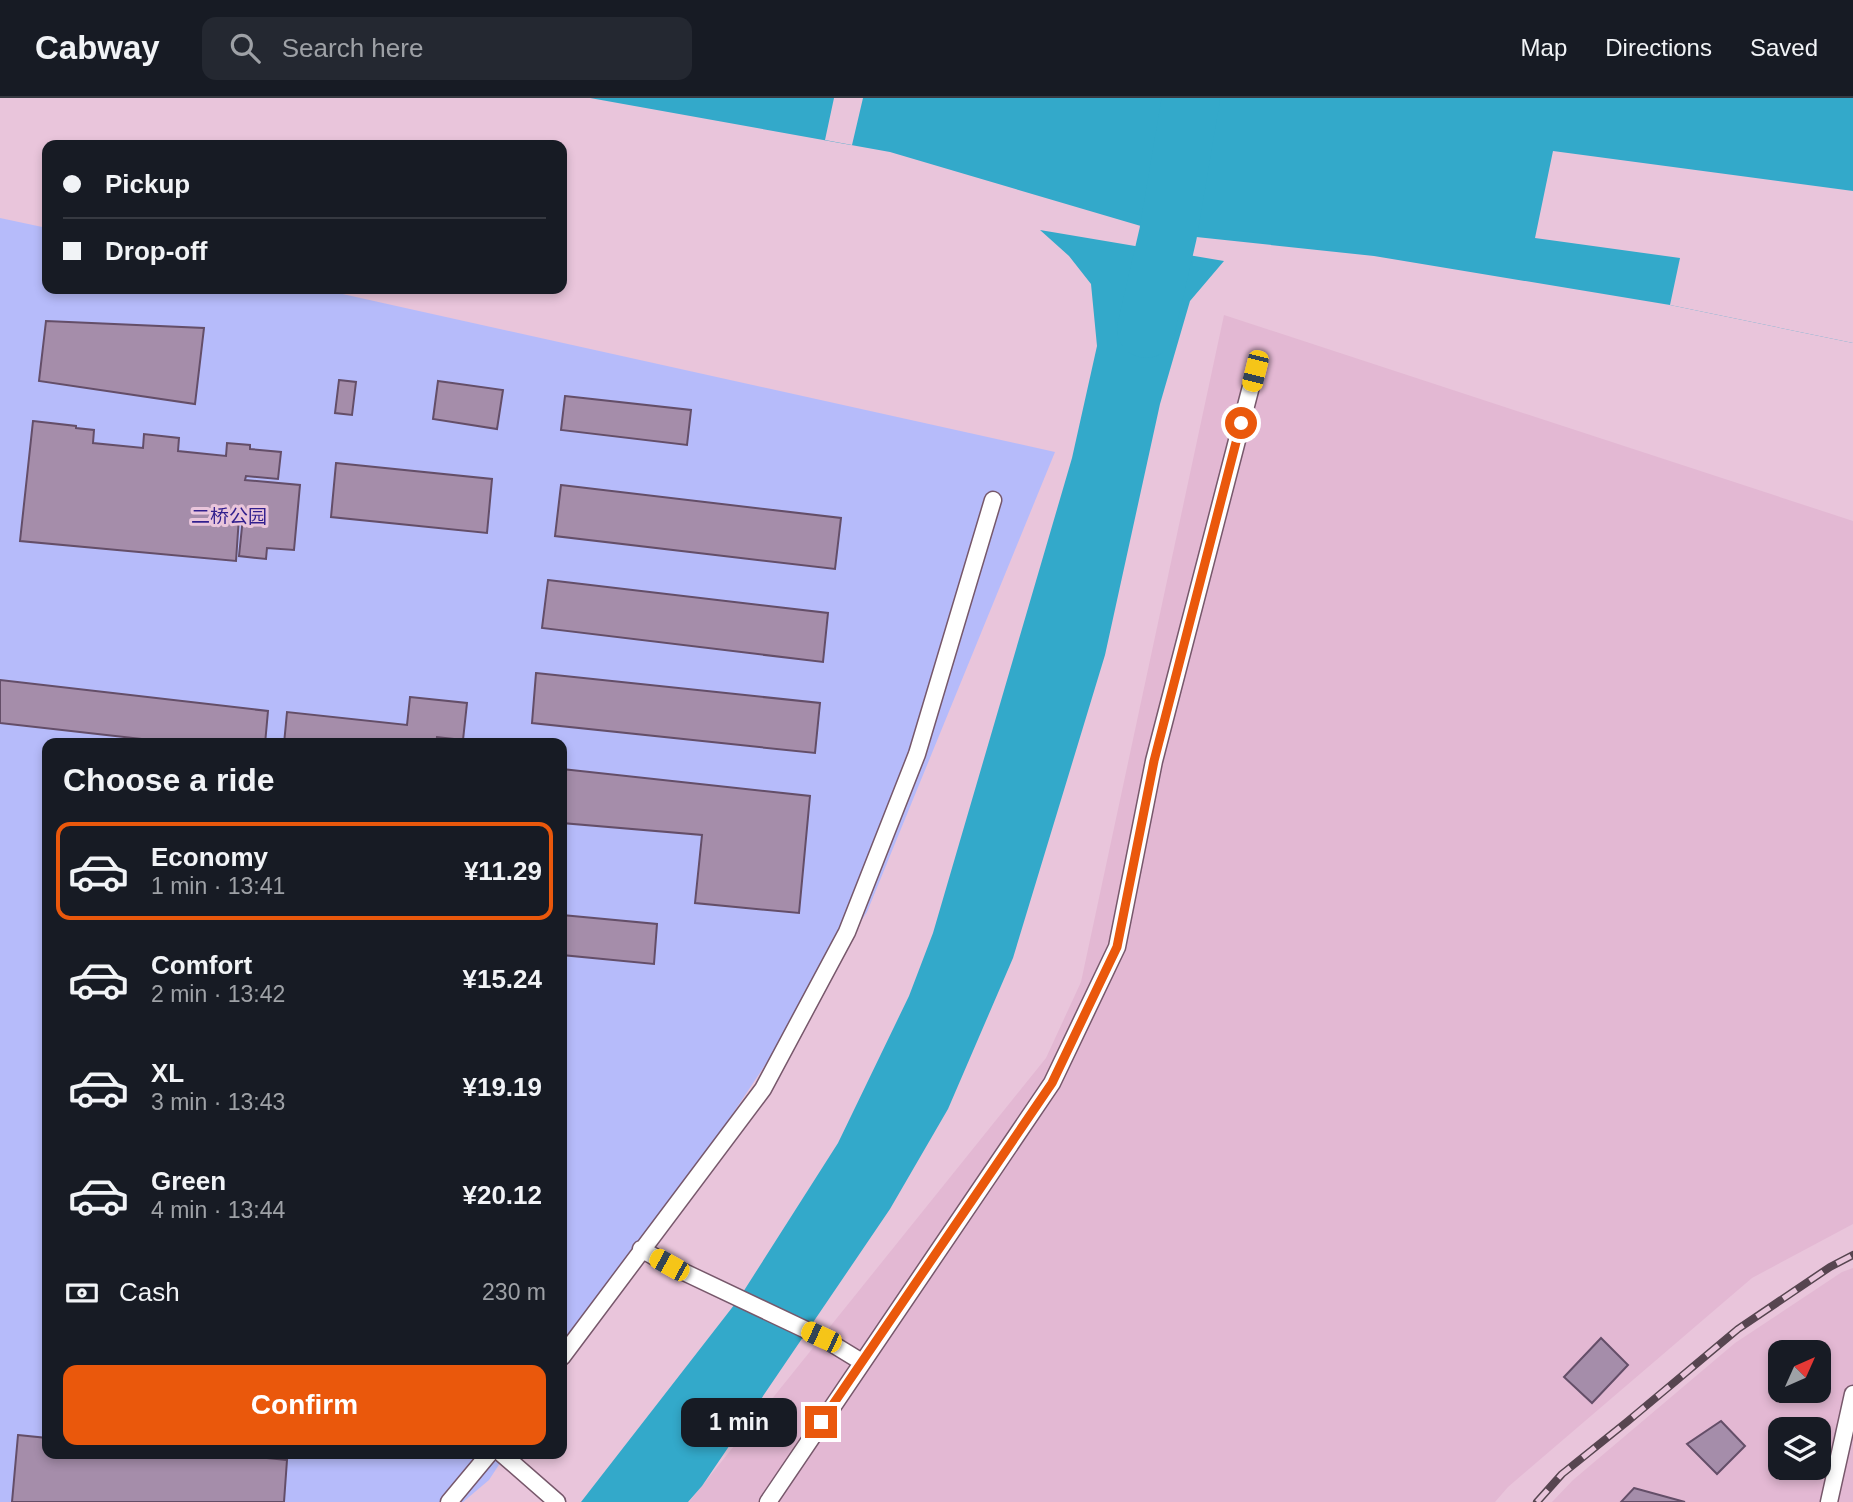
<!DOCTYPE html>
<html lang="en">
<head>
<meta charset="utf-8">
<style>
	:root { --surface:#171b24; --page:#242831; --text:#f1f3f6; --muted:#9ea1a6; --line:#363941; --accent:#ea580c }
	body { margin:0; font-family:Helvetica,"Noto Sans SC",sans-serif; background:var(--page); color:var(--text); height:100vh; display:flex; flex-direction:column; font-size:26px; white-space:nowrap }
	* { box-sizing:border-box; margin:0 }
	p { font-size:23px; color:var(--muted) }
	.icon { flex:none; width:38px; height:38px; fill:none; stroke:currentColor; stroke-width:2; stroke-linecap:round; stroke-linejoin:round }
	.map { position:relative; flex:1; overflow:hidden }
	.sheet { position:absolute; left:42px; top:640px; width:525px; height:721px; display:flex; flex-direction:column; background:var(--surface); border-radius:14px; box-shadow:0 4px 10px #0003 }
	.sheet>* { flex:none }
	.banner { position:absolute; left:42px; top:42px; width:525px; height:154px; border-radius:14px; box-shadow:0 4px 10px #0003; display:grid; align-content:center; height:154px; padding:0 21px; background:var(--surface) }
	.needle { width:46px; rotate:45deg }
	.tools { position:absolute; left:1768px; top:1242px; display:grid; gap:14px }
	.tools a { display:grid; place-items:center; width:63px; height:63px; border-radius:14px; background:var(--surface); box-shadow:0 4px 10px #0003; font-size:35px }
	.end { position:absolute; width:32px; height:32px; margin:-16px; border:9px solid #ea580c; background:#fff; box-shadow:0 0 0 4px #fff }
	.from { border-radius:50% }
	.bubble { position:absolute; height:49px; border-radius:14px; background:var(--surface); box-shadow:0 4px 10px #0003; font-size:23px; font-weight:700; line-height:49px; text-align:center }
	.car { position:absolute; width:21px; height:42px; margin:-21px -10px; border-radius:9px; box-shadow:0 0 5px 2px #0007; background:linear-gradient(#f5c518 24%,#345 0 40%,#f5c518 0 76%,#345 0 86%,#f5c518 0) }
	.banner b { display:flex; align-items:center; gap:24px; height:66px; font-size:26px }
	.banner b+b { border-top:2px solid var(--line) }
	.banner i { width:18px; height:18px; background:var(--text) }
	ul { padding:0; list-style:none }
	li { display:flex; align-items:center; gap:21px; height:98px; margin:0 14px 10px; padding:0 7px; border:4px solid transparent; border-radius:14px }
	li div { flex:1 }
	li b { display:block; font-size:26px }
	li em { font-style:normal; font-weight:700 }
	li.current { border-color:var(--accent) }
	li>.icon { width:63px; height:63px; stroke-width:1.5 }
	h2 { padding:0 21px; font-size:32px; line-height:84px }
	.pay { display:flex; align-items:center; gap:18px; height:77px; padding:0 21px; font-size:26px }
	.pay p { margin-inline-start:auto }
	.button { display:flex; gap:14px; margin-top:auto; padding:14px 21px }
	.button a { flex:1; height:80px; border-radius:14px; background:var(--accent); color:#fff; font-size:28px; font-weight:700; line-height:80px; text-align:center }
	header { display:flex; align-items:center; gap:42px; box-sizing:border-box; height:98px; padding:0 35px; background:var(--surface); border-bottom:2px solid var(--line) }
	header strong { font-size:33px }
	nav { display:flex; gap:38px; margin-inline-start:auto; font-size:24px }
	.search { width:490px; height:63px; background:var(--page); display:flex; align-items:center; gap:18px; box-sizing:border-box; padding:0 24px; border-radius:14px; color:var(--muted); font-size:26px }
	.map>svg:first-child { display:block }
	.built { fill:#e3b8d3; fill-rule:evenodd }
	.green { fill:#b6bbfa }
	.water { fill:#33a9ca }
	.pier { fill:#e9c5db }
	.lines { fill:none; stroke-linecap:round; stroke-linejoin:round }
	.river { stroke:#33a9ca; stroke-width:58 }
	.building { fill:#a58daa; stroke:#644e68; stroke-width:2 }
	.lane-casing { stroke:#77586b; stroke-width:19 }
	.lane { stroke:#fff; stroke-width:16 }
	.rail-casing { stroke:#574550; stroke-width:8 }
	.rail { stroke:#e9c5db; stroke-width:5; stroke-dasharray:16; stroke-linecap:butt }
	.route { stroke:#ea580c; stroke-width:9 }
	.labels { text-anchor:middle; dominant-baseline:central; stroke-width:6; stroke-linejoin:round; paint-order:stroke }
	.park-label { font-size:19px; fill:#311f8d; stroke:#e9c5db }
</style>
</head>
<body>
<header>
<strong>Cabway</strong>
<div class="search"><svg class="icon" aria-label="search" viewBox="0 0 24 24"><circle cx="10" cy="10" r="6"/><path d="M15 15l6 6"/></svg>Search here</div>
<nav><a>Map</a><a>Directions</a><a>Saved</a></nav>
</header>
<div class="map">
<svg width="1853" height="1404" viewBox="0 0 1853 1404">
	<rect width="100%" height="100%" fill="#e9c5db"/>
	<path class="built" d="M1224,217L1853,423V1126L1752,1180L1508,1389L1495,1404H689L1046,960L1081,884Z
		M1853,1170V1404H1552L1573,1382L1735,1245L1842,1174ZM1780,1255H1818V1293H1780ZM1780,1332H1818V1370H1780Z"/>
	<path class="green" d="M0,120L47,130V191H320L1055,354L867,814L562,1272V646H47V1356H506L489,1382L463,1404H0Z"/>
	<path class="water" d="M590,0H1853V245L1670,207L1374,158L1168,136L890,54Z
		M1040,132L1224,163L1190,203L1160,306L1105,557L1013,860L948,1011L890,1111L702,1388L688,1404H581L738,1202L838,1045L909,898L933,835L1072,360L1097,248L1091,186L1069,158Z"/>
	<path class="pier" d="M834,0H863L852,47L825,42Z
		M1553,53L1853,93V245L1670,207L1680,160L1535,140Z"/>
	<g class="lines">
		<path class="river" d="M1146,231L1168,136L1191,0"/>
	</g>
	<path class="building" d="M46,223L204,230L195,306L39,283Z
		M339,282L356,284L352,317L335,315Z
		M438,283L503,292L497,331L433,321Z
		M565,298L691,312L687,347L561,332Z
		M33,323L76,328V330L94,332L93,345L143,350L144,336L179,340L178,353L226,358L227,345L250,347V351L281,354L278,381L246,378L245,382L300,387L294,452L267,450L266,461L239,458L243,419H239L236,463L20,443Z
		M336,365L492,381L487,435L331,419Z
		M561,387L841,420L835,471L555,438Z
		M548,482L828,515L823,564L542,530Z
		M536,575L820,605L815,655L532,625Z
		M0,582L268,613L265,646H186L0,625Z
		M410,599L467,605L463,642L437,639L436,646H284L287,614L407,627Z
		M562,671L810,698L799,815L695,805L702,737L562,725Z
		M562,817L657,826L654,866L562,857Z
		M1601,1240L1628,1267L1592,1305L1564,1279Z
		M1721,1323L1745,1348L1717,1376L1687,1346Z
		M18,1337L47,1340V1356H227L287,1362L284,1404H12Z
		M1634,1390L1685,1404H1621Z"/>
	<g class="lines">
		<defs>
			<path id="lane" d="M641,1151L669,1167L821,1239L862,1264
				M562,1259L763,991L847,834L917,656L993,402
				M502,1356L557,1404
				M449,1404L489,1356
				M768,1404L1052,985L1117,849L1154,663L1255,273
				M1829,1404L1853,1296"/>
		</defs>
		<use href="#lane" class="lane-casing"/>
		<use href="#lane" class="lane"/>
		<defs>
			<path id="rail" d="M1537,1404L1562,1376L1628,1323L1738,1231L1830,1169L1853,1157"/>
		</defs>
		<use href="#rail" class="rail-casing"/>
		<use href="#rail" class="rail"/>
	</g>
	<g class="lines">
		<path class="route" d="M821,1324L1052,985L1117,849L1154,663L1241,325"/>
	</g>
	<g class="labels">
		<g class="park-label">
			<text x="229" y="418">二桥公园</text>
		</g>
	</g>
</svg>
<div class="tools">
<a><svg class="needle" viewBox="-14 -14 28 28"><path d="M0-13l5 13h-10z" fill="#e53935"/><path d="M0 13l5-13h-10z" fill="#9ea1a6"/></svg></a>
<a><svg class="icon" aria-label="layers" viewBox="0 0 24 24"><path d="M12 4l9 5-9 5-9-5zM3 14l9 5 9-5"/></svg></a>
</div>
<i class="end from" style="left:1241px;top:325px"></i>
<i class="end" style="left:821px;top:1324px"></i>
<div class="bubble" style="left:681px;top:1300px;width:116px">1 min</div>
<i class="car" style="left:1255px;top:273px;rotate:194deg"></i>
<i class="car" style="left:669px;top:1167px;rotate:299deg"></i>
<i class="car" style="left:821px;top:1239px;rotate:295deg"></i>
<div class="banner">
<b><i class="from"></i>Pickup</b>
<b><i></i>Drop-off</b>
</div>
<section class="sheet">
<h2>Choose a ride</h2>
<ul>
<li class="current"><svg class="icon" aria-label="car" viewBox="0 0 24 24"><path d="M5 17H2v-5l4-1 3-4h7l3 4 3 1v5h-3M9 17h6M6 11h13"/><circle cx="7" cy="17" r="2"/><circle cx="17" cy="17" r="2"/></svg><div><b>Economy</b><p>1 min · 13:41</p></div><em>¥11.29</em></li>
<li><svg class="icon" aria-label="car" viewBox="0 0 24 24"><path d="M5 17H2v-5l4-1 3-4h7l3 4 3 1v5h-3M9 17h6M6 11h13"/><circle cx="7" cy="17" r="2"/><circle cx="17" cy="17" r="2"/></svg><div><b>Comfort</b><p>2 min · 13:42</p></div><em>¥15.24</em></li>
<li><svg class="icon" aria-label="car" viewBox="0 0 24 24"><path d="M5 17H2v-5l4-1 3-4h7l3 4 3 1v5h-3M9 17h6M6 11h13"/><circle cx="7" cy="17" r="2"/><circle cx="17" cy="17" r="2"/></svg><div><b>XL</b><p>3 min · 13:43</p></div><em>¥19.19</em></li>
<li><svg class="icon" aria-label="car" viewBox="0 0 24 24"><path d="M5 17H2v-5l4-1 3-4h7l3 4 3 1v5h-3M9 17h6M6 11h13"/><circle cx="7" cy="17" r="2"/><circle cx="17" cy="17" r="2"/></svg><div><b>Green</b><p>4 min · 13:44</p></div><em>¥20.12</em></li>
</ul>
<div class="pay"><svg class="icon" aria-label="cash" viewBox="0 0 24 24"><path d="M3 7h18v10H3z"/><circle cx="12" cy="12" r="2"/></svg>Cash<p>230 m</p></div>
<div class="button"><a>Confirm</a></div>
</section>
</div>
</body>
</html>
